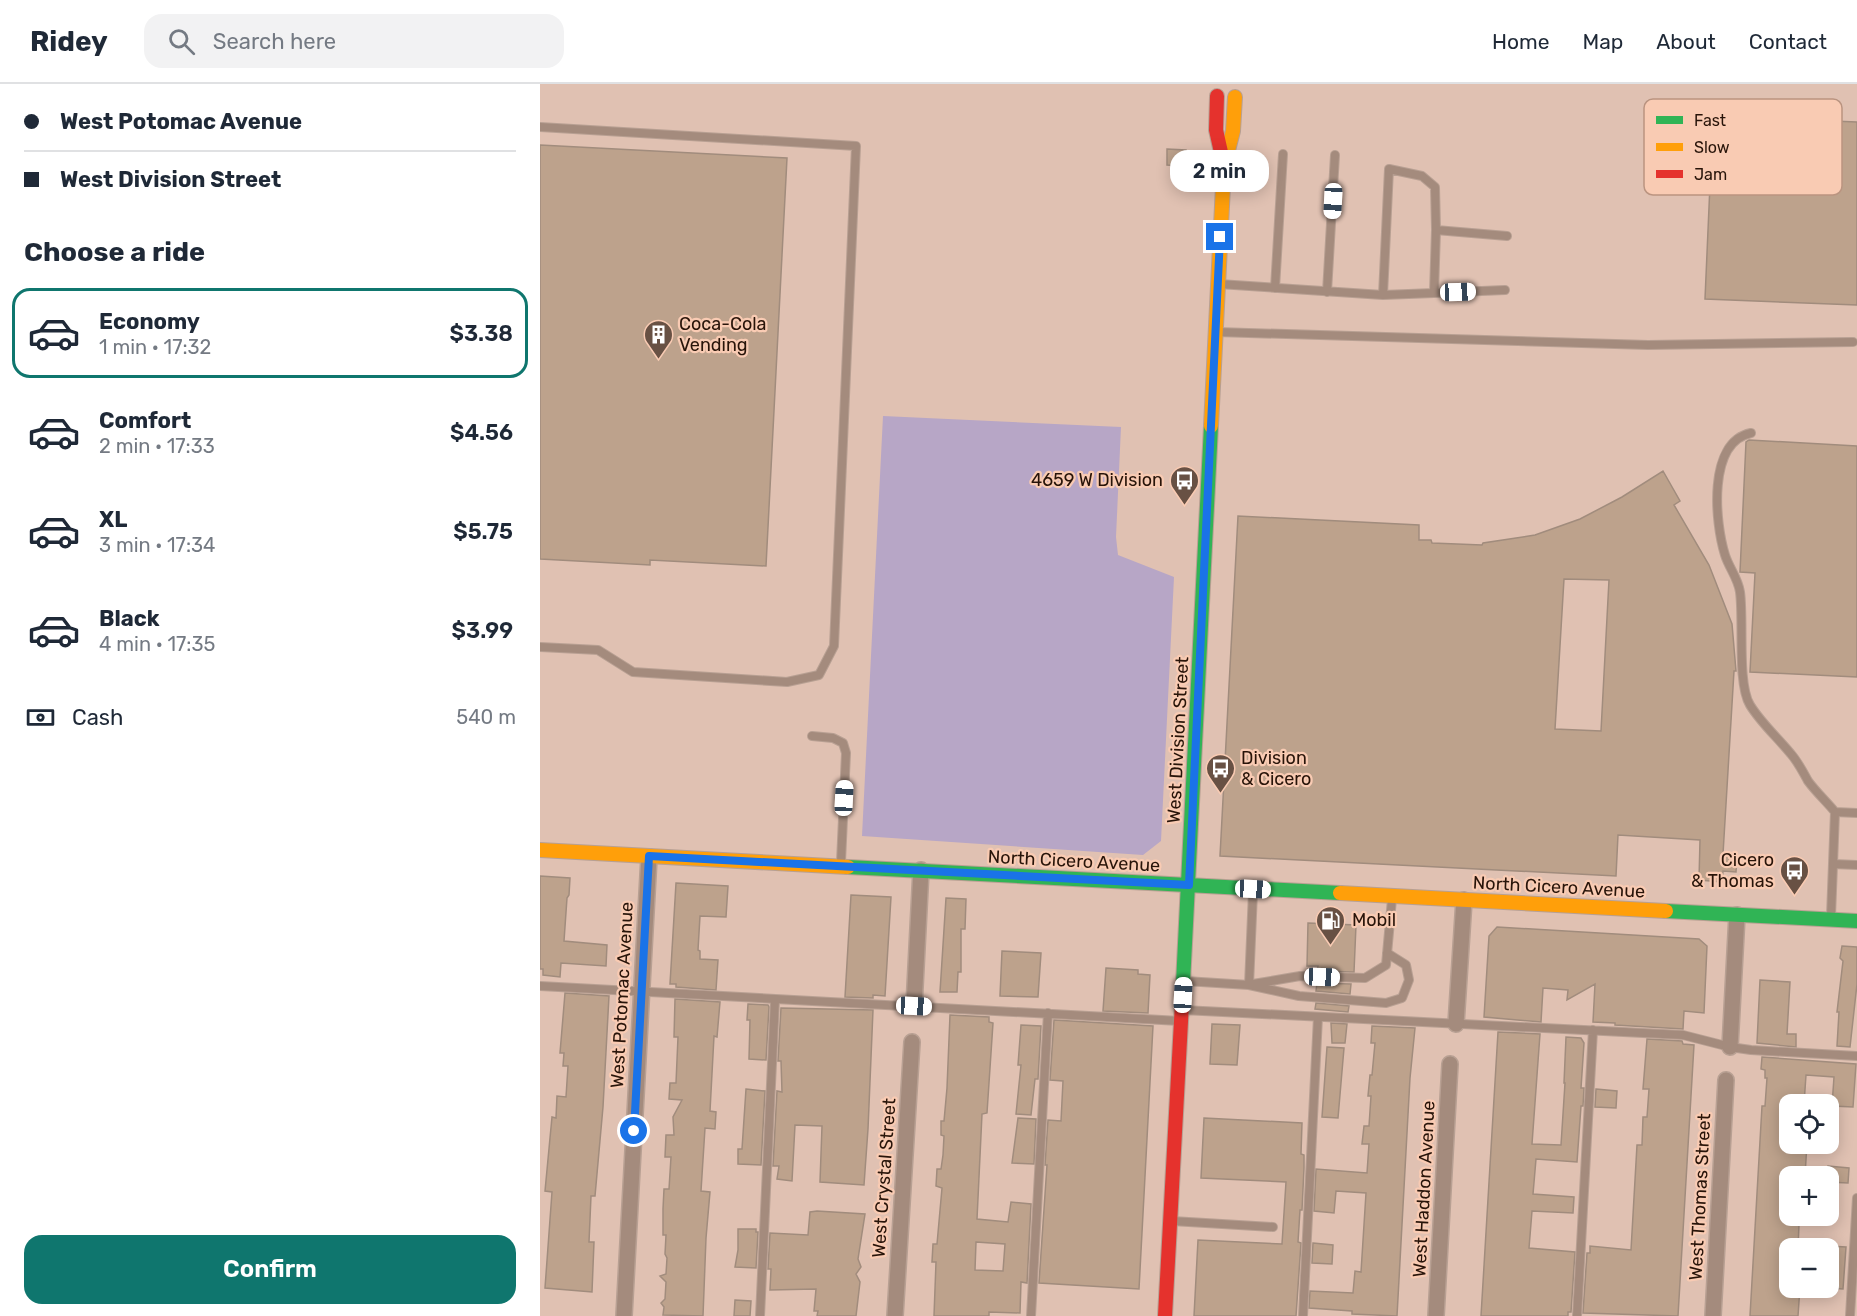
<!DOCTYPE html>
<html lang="en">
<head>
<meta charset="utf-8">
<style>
	:root { --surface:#fff; --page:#f2f2f3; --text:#1f2937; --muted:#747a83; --line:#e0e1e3; --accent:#0f766e }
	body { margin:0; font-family:Rubik,sans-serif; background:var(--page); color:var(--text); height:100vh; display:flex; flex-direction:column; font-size:22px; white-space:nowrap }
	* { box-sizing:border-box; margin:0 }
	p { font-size:20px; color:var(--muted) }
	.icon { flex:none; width:33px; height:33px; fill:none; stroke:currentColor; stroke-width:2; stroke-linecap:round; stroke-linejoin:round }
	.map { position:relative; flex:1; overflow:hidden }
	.drawer { display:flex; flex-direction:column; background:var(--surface); width:540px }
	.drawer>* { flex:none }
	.banner { display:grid; align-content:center; height:132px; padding:0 24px; background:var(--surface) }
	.fabs { position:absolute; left:1239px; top:1010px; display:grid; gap:12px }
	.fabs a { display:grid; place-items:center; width:60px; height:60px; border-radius:12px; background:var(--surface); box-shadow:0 3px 15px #0003; font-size:30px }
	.end { position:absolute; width:27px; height:27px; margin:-14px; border:8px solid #1a73e8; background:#fff; box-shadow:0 0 0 3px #fff }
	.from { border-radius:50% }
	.bubble { position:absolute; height:42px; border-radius:18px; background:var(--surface); box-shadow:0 3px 15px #0003; font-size:20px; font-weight:600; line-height:42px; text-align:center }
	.car { position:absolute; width:18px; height:36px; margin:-18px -9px; border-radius:8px; box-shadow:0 0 4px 2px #0007; background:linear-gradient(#fff 24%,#345 0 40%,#fff 0 76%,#345 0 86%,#fff 0) }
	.banner b { display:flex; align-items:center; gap:21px; height:57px; font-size:22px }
	.banner b+b { border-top:2px solid var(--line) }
	.banner i { width:15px; height:15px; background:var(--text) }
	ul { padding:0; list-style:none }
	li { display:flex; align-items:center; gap:18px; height:90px; margin:0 12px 9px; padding:0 12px; border:3px solid transparent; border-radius:18px }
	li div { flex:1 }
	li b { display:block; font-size:22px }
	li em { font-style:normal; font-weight:600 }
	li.on { border-color:var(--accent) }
	li>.icon { width:54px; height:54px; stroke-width:1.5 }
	h2 { padding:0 24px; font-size:27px; line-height:72px }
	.pay { display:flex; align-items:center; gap:15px; height:66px; padding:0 24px; font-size:22px }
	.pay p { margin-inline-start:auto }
	.primary-button { display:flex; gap:12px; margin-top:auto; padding:12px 24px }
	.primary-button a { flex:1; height:69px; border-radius:18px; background:var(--accent); color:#fff; font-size:24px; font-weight:600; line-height:69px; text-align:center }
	header { display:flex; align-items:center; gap:36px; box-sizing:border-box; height:84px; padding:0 30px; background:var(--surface); border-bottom:2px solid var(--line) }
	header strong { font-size:28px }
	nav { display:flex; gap:33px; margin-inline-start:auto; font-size:21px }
	.search { width:420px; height:54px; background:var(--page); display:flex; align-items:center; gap:15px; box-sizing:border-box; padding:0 21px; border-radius:18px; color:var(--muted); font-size:22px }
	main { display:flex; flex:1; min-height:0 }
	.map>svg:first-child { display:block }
	.green { fill:#b7a6c6 }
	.building { fill:#bda28c; stroke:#a18c7d; stroke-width:1.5; fill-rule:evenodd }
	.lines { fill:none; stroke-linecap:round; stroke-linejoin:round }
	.lane-casing { stroke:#b8a093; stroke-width:10 }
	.street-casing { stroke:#b8a093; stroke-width:18 }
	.fast-casing { stroke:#b8a093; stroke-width:16 }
	.slow-casing { stroke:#b8a093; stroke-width:16 }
	.jam-casing { stroke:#b8a093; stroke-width:16 }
	.lane { stroke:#a48b7d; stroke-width:8 }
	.street { stroke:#a48b7d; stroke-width:15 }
	.fast { stroke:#30b455; stroke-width:14 }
	.slow { stroke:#ff9f0a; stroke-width:14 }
	.jam { stroke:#e5322d; stroke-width:14 }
	.route { stroke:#1a73e8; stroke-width:8 }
	.labels { text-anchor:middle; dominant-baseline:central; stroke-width:4.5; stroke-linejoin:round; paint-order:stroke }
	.poi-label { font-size:18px; fill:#281409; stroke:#f9cbb3; text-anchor:start }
	.street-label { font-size:18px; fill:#281409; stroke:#f9cbb3 }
	.key { fill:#f9cbb3; stroke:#ba9480; stroke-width:1.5 }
	.key-label { font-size:16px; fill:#281409 }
</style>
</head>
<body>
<header>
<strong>Ridey</strong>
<div class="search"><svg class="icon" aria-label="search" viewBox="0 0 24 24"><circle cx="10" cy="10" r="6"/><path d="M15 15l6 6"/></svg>Search here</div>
<nav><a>Home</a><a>Map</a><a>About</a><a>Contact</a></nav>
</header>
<main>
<section class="drawer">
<div class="banner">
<b><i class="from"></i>West Potomac Avenue</b>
<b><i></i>West Division Street</b>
</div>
<h2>Choose a ride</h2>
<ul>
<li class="on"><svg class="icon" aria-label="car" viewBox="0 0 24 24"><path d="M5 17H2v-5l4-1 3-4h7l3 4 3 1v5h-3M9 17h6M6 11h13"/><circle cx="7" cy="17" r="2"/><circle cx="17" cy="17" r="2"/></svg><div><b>Economy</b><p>1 min · 17:32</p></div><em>$3.38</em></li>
<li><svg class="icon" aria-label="car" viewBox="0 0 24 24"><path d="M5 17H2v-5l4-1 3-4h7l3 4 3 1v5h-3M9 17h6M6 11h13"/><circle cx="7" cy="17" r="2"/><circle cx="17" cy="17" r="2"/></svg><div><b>Comfort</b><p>2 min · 17:33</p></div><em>$4.56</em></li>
<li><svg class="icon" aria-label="car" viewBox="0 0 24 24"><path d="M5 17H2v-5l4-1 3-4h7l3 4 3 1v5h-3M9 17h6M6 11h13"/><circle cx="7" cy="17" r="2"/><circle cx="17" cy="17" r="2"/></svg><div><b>XL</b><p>3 min · 17:34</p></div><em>$5.75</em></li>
<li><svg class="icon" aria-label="car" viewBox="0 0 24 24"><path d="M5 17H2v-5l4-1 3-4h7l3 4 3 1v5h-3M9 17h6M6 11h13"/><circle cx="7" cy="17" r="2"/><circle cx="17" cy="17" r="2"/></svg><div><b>Black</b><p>4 min · 17:35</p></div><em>$3.99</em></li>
</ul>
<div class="pay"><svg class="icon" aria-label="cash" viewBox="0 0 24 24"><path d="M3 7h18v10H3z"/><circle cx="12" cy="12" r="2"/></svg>Cash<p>540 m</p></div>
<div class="primary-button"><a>Confirm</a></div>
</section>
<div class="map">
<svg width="1317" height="1232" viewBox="0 0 1317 1232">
	<rect width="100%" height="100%" fill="#e0c1b2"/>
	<path class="green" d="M343,332L581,343L576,453L578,471L634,493L621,757L603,771L322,752Z"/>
	<path class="building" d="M1173,32L1317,38V221L1165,215Z
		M0,61L247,74L226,482L110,476V481L0,475Z
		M627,65L646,66V82L627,81Z
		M1209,356L1317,362V593L1210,588L1215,489L1200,488L1206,358Z
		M1123,387L1140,417L1134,421L1169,481L1192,540L1196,587H1194L1183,770L1197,771L1196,788L1183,787L1182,798L1159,796L1160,756L1078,751L1076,792L680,772L698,432L879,441V456H891L892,459L942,461L943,459L995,451L1040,435L1082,413ZM1024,495L1069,496L1061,647L1015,645Z
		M0,792L30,794L29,811L27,814L24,857L67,861L66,882L21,879L20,893L3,891V885H0Z
		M136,799L188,802L186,833L160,832L158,866L160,867V875L178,876L176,906L136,903V900H130Z
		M311,811L351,813L345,912L333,911V914L305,913Z
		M406,814L426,815L425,845H421V888H418L417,908H400Z
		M768,839L816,841L814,888L777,887L778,882H767Z
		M957,843L1159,855L1167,862L1164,929L1144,927L1143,945L1075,941V939L1053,938L1055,900L1027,916L1028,906L1003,904L1001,938L944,933L949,852Z
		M1302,862L1317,863V900L1310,963L1297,962L1299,928H1297L1303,877L1300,874Z
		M462,867L501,869L498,913L460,912Z
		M566,884L598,886V890L610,891L608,929L563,927Z
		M1220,896L1250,898L1247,950H1256V963L1217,959Z
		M777,899L811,900L810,910L776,907Z
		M25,909L69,912L63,1023L55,1112H51L49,1158H54L52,1208L5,1204L12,1108L5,1107L12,1033L16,1034L17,1012L26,1013L28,982H23L24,969H20Z
		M135,915L180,918L177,953L174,952L170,1027L176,1028L175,1045L165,1044L161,1107L170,1108L166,1154L163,1232L123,1231L124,1223L121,1219L125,1215L126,1198L120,1192L126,1190L127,1174L125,1170L126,1151H123V1125L124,1105H129L131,1073H125L126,1051H134L133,1033L142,1016L129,1015L130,999H136L138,953H134Z
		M776,919L809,922L808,928L775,925Z
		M208,920L228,921L229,923L226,976L209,975L210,936H207Z
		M241,924L333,926L328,1045L324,1101L280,1098L282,1042L255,1041L252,1097L237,1095L239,1082H233L237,1007L242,1008L241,977H238Z
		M410,931L449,933V938L453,939L447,1029L442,1030L437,1135L468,1138L471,1118L491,1120L487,1199L481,1198L480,1229L449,1228V1232H394L396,1178H392L393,1160H397L402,1104L396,1102L397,1085H401L403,1071L404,1052L401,1051V1037H404L407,1004ZM436,1158L465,1160L463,1187L435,1186Z
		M514,936L613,942L599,1205L499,1199L507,1081H505L508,1036L521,1037L523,997L510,996Z
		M791,939L807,940L805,959H792Z
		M672,940L700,941L697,981L670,980Z
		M481,941L501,942L498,995H495L491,1031L476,1030L481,981H478Z
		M832,942L875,944L870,994L857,1232L812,1230V1227L769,1224L770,1207L813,1209L815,1187L821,1188L826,1109L796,1107L794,1129L774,1127L776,1085L827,1089L829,1060H822L824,1042H829L831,1012H828L830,991H832L835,959H831Z
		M958,948L1000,950L992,1060L1021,1061L1025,999H1024L1026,953L1041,954L1044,959L1041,1004H1044L1043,1022H1041L1037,1078L996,1075L993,1110L1034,1113L1033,1129L992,1127L989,1164L1035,1168L1031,1228H1028V1232H941Z
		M1107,955L1142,957L1143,960L1154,961L1138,1232L1043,1229L1047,1169H1050V1162L1091,1166L1097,1061H1102L1103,1033H1107L1109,1005H1103Z
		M787,963L804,964L798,1034L782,1033Z
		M1222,973L1316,980L1313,1023L1292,1022L1294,993L1266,991L1264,1020H1250V1059H1267L1265,1092H1250V1136H1253V1140L1259,1141L1258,1164H1250V1203H1260L1258,1232H1210L1222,1022H1225L1227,994H1225V986L1221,985Z
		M206,1005L225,1007L221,1081L198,1080V1065H202Z
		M1056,1005L1077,1007L1076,1024L1055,1023Z
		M478,1034L496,1035L494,1080L472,1079Z
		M664,1034L762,1039L761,1070L764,1071V1084L762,1126H760L758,1158L761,1159L756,1232H654L658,1156L742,1160L746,1098L661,1094Z
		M1288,1082L1309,1084L1308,1099L1288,1098Z
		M277,1127L325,1130L318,1175L321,1183L316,1190L320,1198L316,1232H277L278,1227H274L276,1205L230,1206L231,1185H228L230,1149L268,1151L270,1128Z
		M198,1145H216V1148H218L216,1184L195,1183L198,1166Z
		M773,1159L793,1161L792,1180L772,1179Z
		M1288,1162L1306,1163L1303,1205L1288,1204Z
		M195,1216L211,1217L210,1232H194Z"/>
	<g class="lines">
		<defs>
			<path id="lane" d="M0,43L316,62L294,562L279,591L247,598L93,588L58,566L0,563
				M679,200L843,211L894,209L896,146
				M735,204L743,70
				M787,208L795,71
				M894,209L965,206
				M843,211L849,85L882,92L895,103L896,146L967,152
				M677,248L1108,261L1313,258
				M1211,349C1167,358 1175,439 1185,471C1189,484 1198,494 1200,508C1204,537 1197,600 1210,621C1221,639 1238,654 1251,670C1258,678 1263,688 1268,697C1276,708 1287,718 1295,728L1291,832
				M272,652L293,654L303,659L306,669L301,778
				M1295,728L1317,729
				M1293,780L1317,781
				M645,897L709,901L713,808
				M713,900L760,892L825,894L846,881L852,815
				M709,901L759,912L846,919L862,914L869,896L866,881L847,869
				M0,902L640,937
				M643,926L1143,951L1190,963L1211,966L1317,972
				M632,1137L733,1143
				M220,1232L235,916
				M491,1232L508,929
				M763,1232L778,933
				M1037,1232L1053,946
				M1310,1232L1317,1114"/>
			<path id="street" d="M374,922L381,786
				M916,940L924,816
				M1190,963L1197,831
				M84,1232L109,773
				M355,1232L372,958
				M896,1232L910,980
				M1173,1232L1186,996"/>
			<path id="fast" d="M308,783L800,809
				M1126,827L1317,837
				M642,919L671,342"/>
			<path id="slow" d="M671,342L684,82L693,47L695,13
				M0,766L308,783
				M800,809L1126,827"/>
			<path id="jam" d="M677,12L676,46L683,77
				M625,1232L642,919"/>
		</defs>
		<use href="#lane" class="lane-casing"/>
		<use href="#street" class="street-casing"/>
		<use href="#fast" class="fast-casing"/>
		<use href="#slow" class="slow-casing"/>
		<use href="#jam" class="jam-casing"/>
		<use href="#lane" class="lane"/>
		<use href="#street" class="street"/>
		<use href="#fast" class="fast"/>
		<use href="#slow" class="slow"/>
		<use href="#jam" class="jam"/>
	</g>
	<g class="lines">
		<path class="route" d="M94,1047L109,772L649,801L680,153"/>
	</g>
	<defs>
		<symbol id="building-pin" viewBox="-11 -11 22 30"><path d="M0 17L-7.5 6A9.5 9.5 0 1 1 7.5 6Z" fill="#685144" stroke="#f9cbb3"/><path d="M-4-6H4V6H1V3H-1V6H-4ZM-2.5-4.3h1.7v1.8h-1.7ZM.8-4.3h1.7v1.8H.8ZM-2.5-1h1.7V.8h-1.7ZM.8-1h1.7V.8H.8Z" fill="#fff"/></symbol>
		<symbol id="bus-pin" viewBox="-11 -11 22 30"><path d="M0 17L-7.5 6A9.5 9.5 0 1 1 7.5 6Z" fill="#685144" stroke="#f9cbb3"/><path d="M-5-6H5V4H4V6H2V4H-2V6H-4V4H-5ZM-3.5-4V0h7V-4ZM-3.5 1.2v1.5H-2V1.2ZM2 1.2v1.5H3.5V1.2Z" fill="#fff"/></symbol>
		<symbol id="fuel-pin" viewBox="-11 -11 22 30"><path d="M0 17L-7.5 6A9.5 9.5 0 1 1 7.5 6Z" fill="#685144" stroke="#f9cbb3"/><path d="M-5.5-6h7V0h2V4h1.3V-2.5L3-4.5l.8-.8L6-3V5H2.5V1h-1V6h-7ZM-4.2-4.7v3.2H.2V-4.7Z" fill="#fff"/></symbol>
	</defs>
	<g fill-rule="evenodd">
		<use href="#building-pin" x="102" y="234" width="33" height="45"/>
		<use href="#bus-pin" x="628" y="380" width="33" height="45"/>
		<use href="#bus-pin" x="664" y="668" width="33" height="45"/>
		<use href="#bus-pin" x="1238" y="770" width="33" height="45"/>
		<use href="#fuel-pin" x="774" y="820" width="33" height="45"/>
	</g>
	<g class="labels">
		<g class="poi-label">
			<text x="139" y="240">Coca-Cola<tspan x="139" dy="21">Vending</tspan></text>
			<text x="623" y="396" text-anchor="end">4659 W Division</text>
			<text x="701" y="674">Division<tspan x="701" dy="21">&amp; Cicero</tspan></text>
			<text x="1234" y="776" text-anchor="end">Cicero<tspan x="1234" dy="21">&amp; Thomas</tspan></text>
			<text x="812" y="836">Mobil</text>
		</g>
		<g class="street-label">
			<text transform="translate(638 656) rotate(-87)">West Division Street</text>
			<text transform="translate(534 777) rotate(3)">North Cicero Avenue</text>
			<text transform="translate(1019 803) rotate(3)">North Cicero Avenue</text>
			<text transform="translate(82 911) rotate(-87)">West Potomac Avenue</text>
			<text transform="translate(344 1094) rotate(-86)">West Crystal Street</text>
			<text transform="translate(884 1105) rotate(-87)">West Haddon Avenue</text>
			<text transform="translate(1160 1113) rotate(-87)">West Thomas Street</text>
		</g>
	</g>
	<rect x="1104" y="15" width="198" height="96" rx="9" class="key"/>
	<rect x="1116" y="32" width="27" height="8" fill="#30b455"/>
	<rect x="1116" y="59" width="27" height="8" fill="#ff9f0a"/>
	<rect x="1116" y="86" width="27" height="8" fill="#e5322d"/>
	<g class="key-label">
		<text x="1154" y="42">Fast</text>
		<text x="1154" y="69">Slow</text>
		<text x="1154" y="96">Jam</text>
	</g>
</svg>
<div class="fabs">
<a><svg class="icon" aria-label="locate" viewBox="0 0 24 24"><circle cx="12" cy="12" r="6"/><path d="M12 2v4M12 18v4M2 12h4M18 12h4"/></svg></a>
<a>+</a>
<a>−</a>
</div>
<i class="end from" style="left:94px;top:1047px"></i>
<i class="end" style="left:680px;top:153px"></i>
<div class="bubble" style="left:630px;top:66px;width:99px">2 min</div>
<i class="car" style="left:793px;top:117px;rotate:183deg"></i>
<i class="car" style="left:918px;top:208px;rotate:88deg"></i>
<i class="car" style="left:304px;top:714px;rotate:3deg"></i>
<i class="car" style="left:713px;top:805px;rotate:93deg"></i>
<i class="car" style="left:782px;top:893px;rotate:92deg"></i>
<i class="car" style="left:643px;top:911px;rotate:3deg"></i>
<i class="car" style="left:374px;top:922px;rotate:93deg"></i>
</div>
</main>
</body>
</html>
